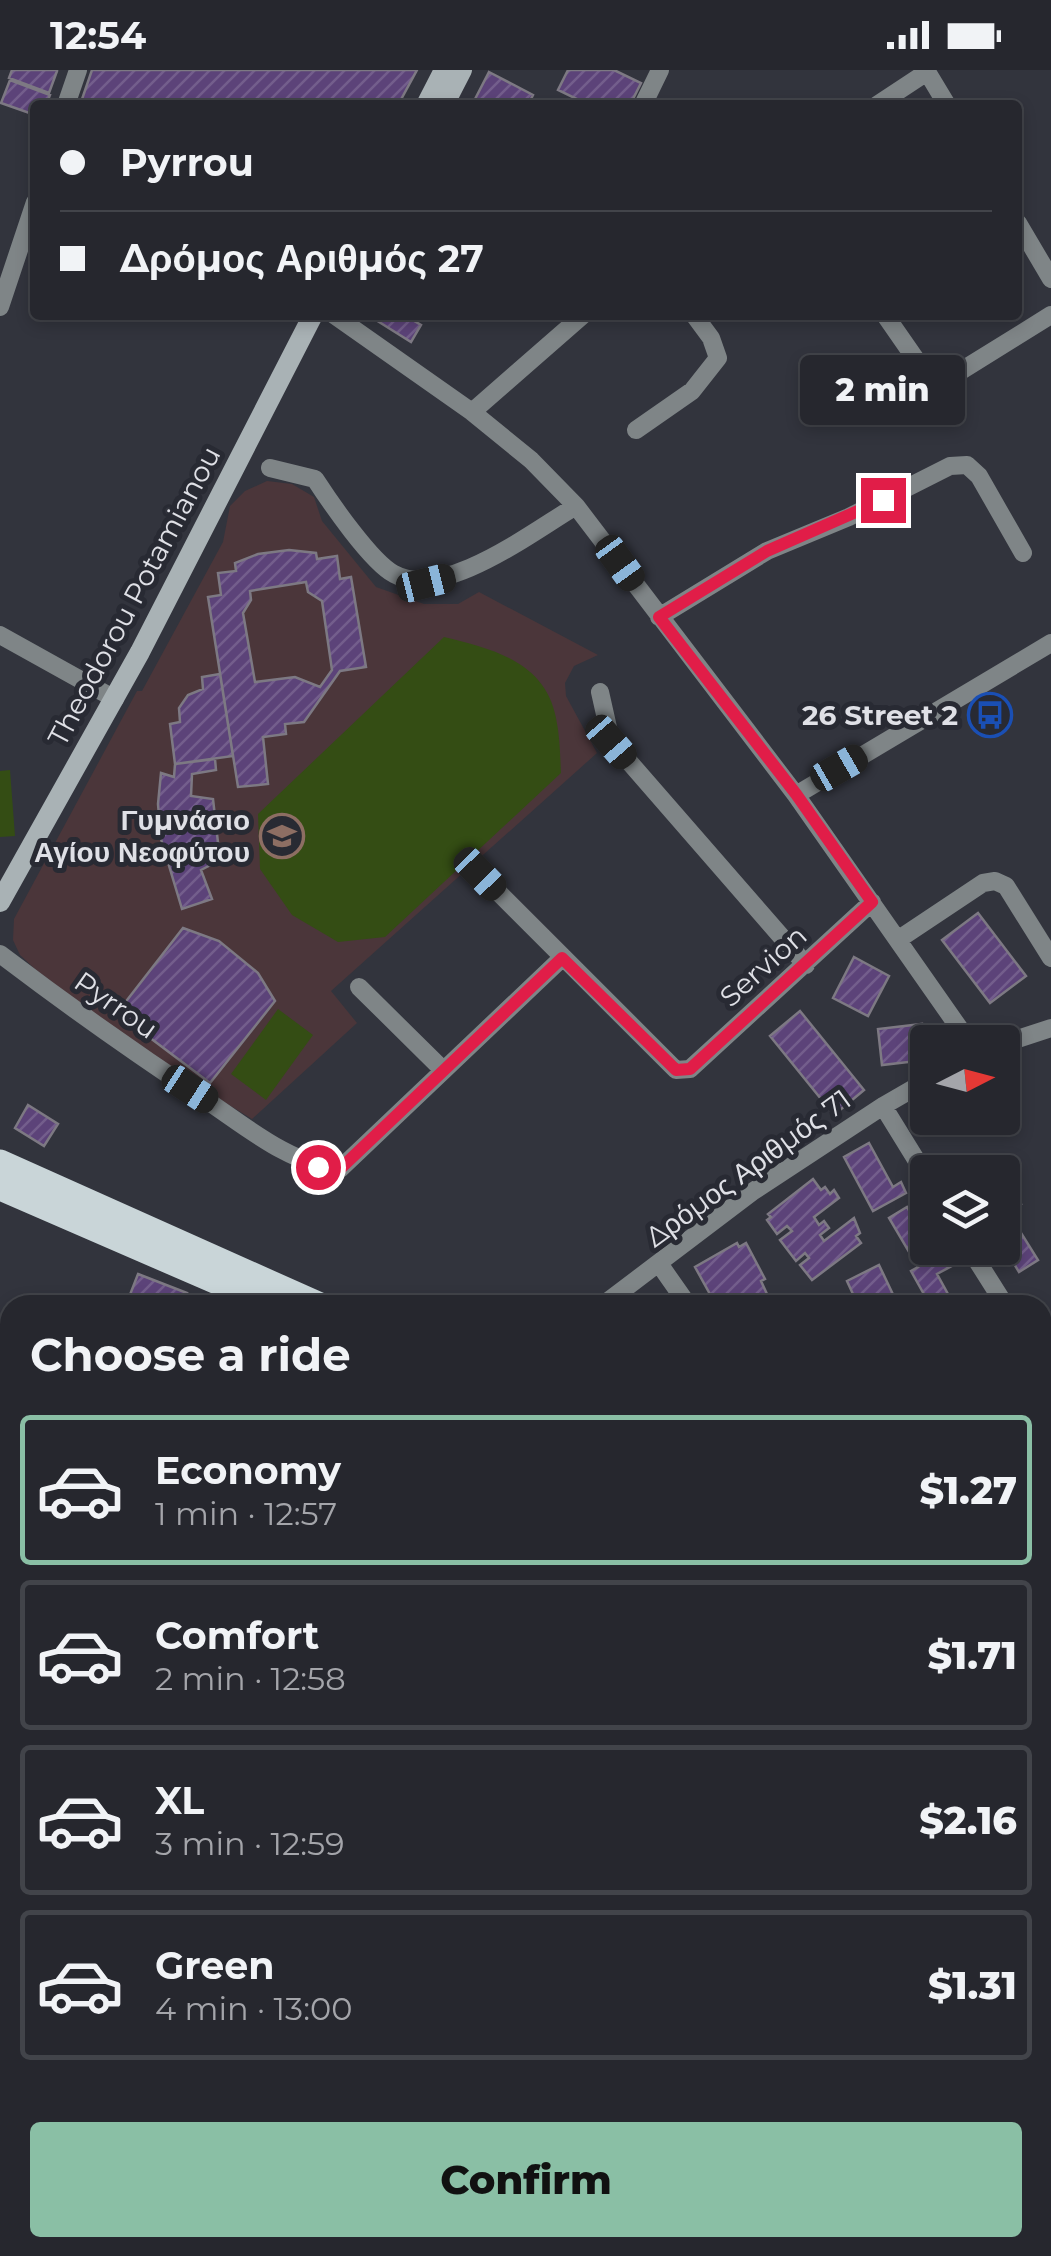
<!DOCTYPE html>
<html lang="en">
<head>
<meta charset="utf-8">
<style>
	:root { --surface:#26272e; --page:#32333a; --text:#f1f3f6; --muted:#a4a5aa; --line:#42444a; --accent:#8abfa5 }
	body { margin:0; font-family:Montserrat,sans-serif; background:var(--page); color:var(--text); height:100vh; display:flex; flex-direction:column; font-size:38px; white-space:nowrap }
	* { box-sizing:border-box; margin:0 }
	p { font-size:32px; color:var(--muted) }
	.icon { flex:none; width:55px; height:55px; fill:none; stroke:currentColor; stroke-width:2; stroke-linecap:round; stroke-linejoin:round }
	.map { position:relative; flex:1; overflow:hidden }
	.details { position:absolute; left:0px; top:1225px; width:1052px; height:962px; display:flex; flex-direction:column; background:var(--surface); border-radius:30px 30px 0 0; box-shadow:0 5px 15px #0003,0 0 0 2px var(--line) }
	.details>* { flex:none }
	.hud { position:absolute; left:30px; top:30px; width:992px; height:220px; border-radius:10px; box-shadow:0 5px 15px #0003,0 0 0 2px var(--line); display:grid; align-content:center; height:220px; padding:0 30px; background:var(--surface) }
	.needle { width:65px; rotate:84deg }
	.controls { position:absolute; left:910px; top:955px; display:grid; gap:20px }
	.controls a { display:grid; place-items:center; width:110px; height:110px; border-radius:10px; background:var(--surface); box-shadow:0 5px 15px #0003,0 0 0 2px var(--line); font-size:50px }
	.end { position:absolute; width:45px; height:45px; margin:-22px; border:12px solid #e11d48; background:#fff; box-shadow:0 0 0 5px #fff }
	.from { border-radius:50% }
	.bubble { position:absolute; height:70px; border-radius:10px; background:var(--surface); box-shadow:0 5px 15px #0003,0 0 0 2px var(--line); font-size:32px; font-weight:800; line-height:70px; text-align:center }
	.car { position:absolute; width:30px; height:60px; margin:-30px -15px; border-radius:12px; box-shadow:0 0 8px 2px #0007; background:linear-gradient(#222 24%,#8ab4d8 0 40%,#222 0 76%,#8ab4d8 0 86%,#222 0) }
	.hud b { display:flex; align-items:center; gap:35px; height:95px; font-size:38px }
	.hud b+b { border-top:2px solid var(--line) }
	.hud i { width:25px; height:25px; background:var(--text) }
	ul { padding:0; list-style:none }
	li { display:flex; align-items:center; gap:30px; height:150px; margin:0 20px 15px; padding:0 10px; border:5px solid var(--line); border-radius:10px }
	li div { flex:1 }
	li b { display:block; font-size:38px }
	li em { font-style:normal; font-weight:800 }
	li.on { border-color:var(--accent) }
	li>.icon { width:90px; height:90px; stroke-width:1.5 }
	h2 { padding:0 30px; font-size:45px; line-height:120px }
	.button { display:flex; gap:20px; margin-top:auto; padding:20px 30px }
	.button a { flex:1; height:115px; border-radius:10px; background:var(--accent); color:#111; font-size:40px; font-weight:800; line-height:115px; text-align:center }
	.status { display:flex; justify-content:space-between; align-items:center; height:70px; padding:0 50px; background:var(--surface); direction:ltr }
	.status svg { height:28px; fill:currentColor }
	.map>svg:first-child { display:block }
	.education { fill:#4b363a }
	.green { fill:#344d14 }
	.park { fill:url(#park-tufts) }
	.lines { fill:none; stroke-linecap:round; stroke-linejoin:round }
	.river { stroke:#032223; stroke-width:32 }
	.building { fill:url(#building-hatch); stroke:#7d7983; stroke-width:2.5; fill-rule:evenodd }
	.minor { stroke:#7f8587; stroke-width:18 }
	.tertiary { stroke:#7f8587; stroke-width:20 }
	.secondary { stroke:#a9b2b5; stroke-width:20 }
	.primary { stroke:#c9d5d8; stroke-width:25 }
	.route { stroke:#e11d48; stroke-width:12 }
	.labels { text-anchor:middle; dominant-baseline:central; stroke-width:10; stroke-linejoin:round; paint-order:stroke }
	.street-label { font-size:28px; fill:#dfe0e6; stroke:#282a33 }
	.poi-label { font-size:28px; font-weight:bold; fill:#dfe0e6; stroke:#282a33; text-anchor:end }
</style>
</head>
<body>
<div class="status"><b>12:54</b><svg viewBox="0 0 49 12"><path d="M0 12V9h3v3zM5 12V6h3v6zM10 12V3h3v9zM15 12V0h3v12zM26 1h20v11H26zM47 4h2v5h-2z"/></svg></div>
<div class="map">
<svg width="1051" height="2186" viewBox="0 0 1051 2186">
	<defs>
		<pattern id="park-tufts" width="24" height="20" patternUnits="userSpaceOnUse" patternTransform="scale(2.5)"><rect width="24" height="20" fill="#344d14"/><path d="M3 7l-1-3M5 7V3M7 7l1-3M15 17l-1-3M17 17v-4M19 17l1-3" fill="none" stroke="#516636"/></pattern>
		<pattern id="building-hatch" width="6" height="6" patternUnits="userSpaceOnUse" patternTransform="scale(2.5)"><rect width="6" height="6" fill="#5c4379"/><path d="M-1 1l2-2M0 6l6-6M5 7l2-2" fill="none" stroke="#735e8c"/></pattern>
	</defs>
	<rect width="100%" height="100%" fill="#32343d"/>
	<path class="education" d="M267,411L292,414L314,427L322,451L376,517L424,534H458L479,522L598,585L574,596L565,613L566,626L597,683L331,921L357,953L252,1049L149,986L35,899L20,885L13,870L14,849L137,621H142L223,472L230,436L245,421Z"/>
	<path class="green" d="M444,567C492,579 545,591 556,648C560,666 560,685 561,703L385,867L338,872L292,845L260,799L258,744Z
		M10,700L15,766L0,767V701Z
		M278,939L313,965L266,1030L231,1004Z"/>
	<path class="park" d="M1042,1328L1051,1342V1514L1043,1515Z
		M478,2178H526L521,2186H473Z"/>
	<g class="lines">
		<path class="river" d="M1042,1473L1051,1471
			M0,1525L10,1526
			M489,2186L494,2178"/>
	</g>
	<path class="building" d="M12,0H55L57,1L49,23L9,8Z
		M92,0H417L398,35H80Z
		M568,0H614L641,13L630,35H589L558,20Z
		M489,2L533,25L528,35L473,33Z
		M10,10L50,25L46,35H35V45L1,33Z
		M368,245H404L421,255L411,272Z
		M289,480L316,483L317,489L337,486L340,509L351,507L366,597L340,601L304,652L285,654L286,664L263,667L268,714L238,717L208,527L221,525L218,503L236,501L235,493L258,484ZM306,512L308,522L322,531L332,600L320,617L295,607L255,612L243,543L251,530L250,521Z
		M220,604L233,686L175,694L170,654L180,652L179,638L188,625L203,619L202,607Z
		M215,689L216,700L192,704L191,726L213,729L220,790L201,800L212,829L182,839L161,769L158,734L161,703L174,707L175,694Z
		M978,843L1026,906L990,933L942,870Z
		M183,858L219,871L258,903L275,931L210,1013L117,943Z
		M854,887L889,906L868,946L833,928Z
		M800,941L864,1020L834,1045L770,966Z
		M922,954L926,990L882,995L878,959Z
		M28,1035L58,1054L44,1076L15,1058Z
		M869,1073L893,1117L901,1112L906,1123L873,1141L844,1087Z
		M813,1109L821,1120L825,1117L830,1124L834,1120L839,1128L814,1147L819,1155L824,1151L829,1158L820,1165L824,1171L854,1148L860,1163L856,1166L861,1173L812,1210L800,1195L809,1188L805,1183L796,1191L780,1170L792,1161L787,1156L777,1164L767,1150L771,1147L768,1144Z
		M1012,1119L1021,1134L1008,1142L1038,1190L1019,1202L1002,1174V1125Z
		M907,1137L938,1191L955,1181L961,1191L937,1204L954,1235H930L911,1201L918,1197L889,1148Z
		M737,1173L739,1177L746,1173L765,1209L761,1211L772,1235H716L695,1197Z
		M879,1195L898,1235H858L847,1211Z
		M138,1204L187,1223L182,1235H126Z
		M28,1226L51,1235H24Z
		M0,1292L10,1297V1324L0,1319Z
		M0,1319L10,1324V1351L0,1345Z
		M4,1720H10V1755H1Z
		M3,1808L10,1812V1835L7,1833L3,1839L0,1837V1813Z
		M0,1846L10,1852L0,1869Z
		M1051,1858V1890L1042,1879V1864Z
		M1042,1893L1051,1904V1916L1042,1922Z
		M10,1961V1997L7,1999L0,1990V1968Z
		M1042,2020L1051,2032V2051L1042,2057Z
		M0,2065L10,2078V2085L0,2093Z
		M10,2085V2118L0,2126V2093Z
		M10,2131V2153L0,2140Z
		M0,2153L10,2166V2178H19L24,2184L22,2186H0Z
		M1042,2162L1051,2173L1034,2186H1019L1013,2178H1042Z
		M1051,2173V2186H1034Z
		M141,2178H168L158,2186H149Z
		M233,2178H250L244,2186L231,2180Z
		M270,2178H296L290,2186H267Z
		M296,2178H319L321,2179L316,2186H290Z
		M412,2178H449L442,2186H416L409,2181Z
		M576,2178H608L603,2186H571Z
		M851,2178H867L872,2186H835Z
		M945,2178H962L965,2182L959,2186H934Z"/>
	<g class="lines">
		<path class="minor" d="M926,0L947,35
			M66,35L78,0
			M643,35L660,0
			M877,35L927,2
			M1018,153L1051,209
			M0,237L35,132
			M334,245L472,342L531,390L576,436L796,725L969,972
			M885,245L935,317L1051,245
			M472,342L583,245
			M636,360L692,321L718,288L711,268L694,245
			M270,398L315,409C330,432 371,492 394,504C443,531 532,462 576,436
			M659,547L767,481L849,447L950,396L967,395L979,406L1023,483
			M0,565L115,629
			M600,622L611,671L806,895
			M796,725L1051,573
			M480,804L676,1000L690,999L872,832
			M899,869L983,813L995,811L1006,816L1051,888
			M0,884C67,935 135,983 206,1030C245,1056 291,1095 340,1099L562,888
			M359,917L443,1000
			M1002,974L1051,958
			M883,1036L928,1109
			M969,1178L1005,1235
			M660,1195L688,1235
			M603,1235L752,1122L883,1036L928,1010
			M0,1272L10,1276
			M0,1485L10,1486
			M0,1568H10
			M0,1706L10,1707
			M1042,1991L1051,2003
			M0,2047L10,2040
			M116,2178L123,2186
			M989,2178L996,2186
			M72,2186L83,2178"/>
		<path class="tertiary" d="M0,1918L10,1925
			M358,2178L370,2186"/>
		<path class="secondary" d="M426,35L444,0
			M444,35L462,0
			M0,832L140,582L313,245"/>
		<path class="primary" d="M0,1092L320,1235
			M0,1118L270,1235
			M1042,1720L1051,1732
			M1042,1779L1051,1790
			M648,2186L654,2178"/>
	</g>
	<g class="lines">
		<path class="route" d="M318,1097L340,1099L562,888L676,1000L690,999L872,832L796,724L659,547L767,481L883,430"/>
	</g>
	<defs>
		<symbol id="bus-ring" viewBox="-11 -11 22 22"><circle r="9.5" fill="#282a33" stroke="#1a4fb4" stroke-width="1.5"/><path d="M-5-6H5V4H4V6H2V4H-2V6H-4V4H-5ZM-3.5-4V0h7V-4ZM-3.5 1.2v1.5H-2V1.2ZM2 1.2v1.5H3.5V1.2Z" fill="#1a4fb4"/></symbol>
		<symbol id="school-ring" viewBox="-11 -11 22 22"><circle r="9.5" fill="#282a33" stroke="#8d6e63" stroke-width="1.5"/><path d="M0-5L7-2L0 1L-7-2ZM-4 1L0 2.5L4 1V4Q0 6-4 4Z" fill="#8d6e63"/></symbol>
	</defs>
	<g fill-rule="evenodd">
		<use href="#bus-ring" x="965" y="620" width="50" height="50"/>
		<use href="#school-ring" x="257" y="741" width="50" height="50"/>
	</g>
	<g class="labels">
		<g class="street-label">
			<text transform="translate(134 526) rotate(-62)">Theodorou Potamianou</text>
			<text transform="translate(763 896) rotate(-42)">Servion</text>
			<text transform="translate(116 935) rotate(35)">Pyrrou</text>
			<text transform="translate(748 1098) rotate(-36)">Δρόμος Αριθμός 71</text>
		</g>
		<g class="poi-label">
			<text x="958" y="645">26 Street 2</text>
			<text x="250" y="750">Γυμνάσιο<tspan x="250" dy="32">Αγίου Νεοφύτου</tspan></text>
		</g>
	</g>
</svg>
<div class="controls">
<a><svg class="needle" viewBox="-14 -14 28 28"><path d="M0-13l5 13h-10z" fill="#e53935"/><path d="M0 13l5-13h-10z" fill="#a4a5aa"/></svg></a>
<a><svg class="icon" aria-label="layers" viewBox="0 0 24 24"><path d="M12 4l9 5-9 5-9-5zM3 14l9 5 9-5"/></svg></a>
</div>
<i class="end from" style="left:318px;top:1097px"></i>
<i class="end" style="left:883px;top:430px"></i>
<div class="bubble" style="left:800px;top:285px;width:165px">2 min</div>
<i class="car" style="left:620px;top:493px;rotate:144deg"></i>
<i class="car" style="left:426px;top:513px;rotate:76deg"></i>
<i class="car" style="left:611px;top:672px;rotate:139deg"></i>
<i class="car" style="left:839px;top:698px;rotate:60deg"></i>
<i class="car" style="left:480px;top:804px;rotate:136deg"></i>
<i class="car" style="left:190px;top:1019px;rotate:123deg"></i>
<div class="hud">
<b><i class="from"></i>Pyrrou</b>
<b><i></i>Δρόμος Αριθμός 27</b>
</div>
<section class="details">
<h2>Choose a ride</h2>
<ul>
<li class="on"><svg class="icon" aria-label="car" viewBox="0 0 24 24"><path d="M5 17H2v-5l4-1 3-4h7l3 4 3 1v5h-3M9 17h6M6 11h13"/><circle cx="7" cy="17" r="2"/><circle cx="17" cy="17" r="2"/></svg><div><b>Economy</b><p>1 min · 12:57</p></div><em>$1.27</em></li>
<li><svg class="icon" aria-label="car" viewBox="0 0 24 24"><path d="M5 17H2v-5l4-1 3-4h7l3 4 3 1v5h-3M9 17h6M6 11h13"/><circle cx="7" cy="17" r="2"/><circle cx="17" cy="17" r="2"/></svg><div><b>Comfort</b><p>2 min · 12:58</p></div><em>$1.71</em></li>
<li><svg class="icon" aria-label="car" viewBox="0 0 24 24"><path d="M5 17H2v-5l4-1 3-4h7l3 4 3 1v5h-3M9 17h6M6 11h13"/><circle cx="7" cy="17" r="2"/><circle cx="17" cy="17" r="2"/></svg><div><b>XL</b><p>3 min · 12:59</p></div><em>$2.16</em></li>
<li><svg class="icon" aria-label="car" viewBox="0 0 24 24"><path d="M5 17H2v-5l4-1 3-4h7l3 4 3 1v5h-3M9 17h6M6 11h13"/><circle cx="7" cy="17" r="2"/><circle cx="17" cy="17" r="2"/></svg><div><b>Green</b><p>4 min · 13:00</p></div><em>$1.31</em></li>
</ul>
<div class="button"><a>Confirm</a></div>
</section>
</div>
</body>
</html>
